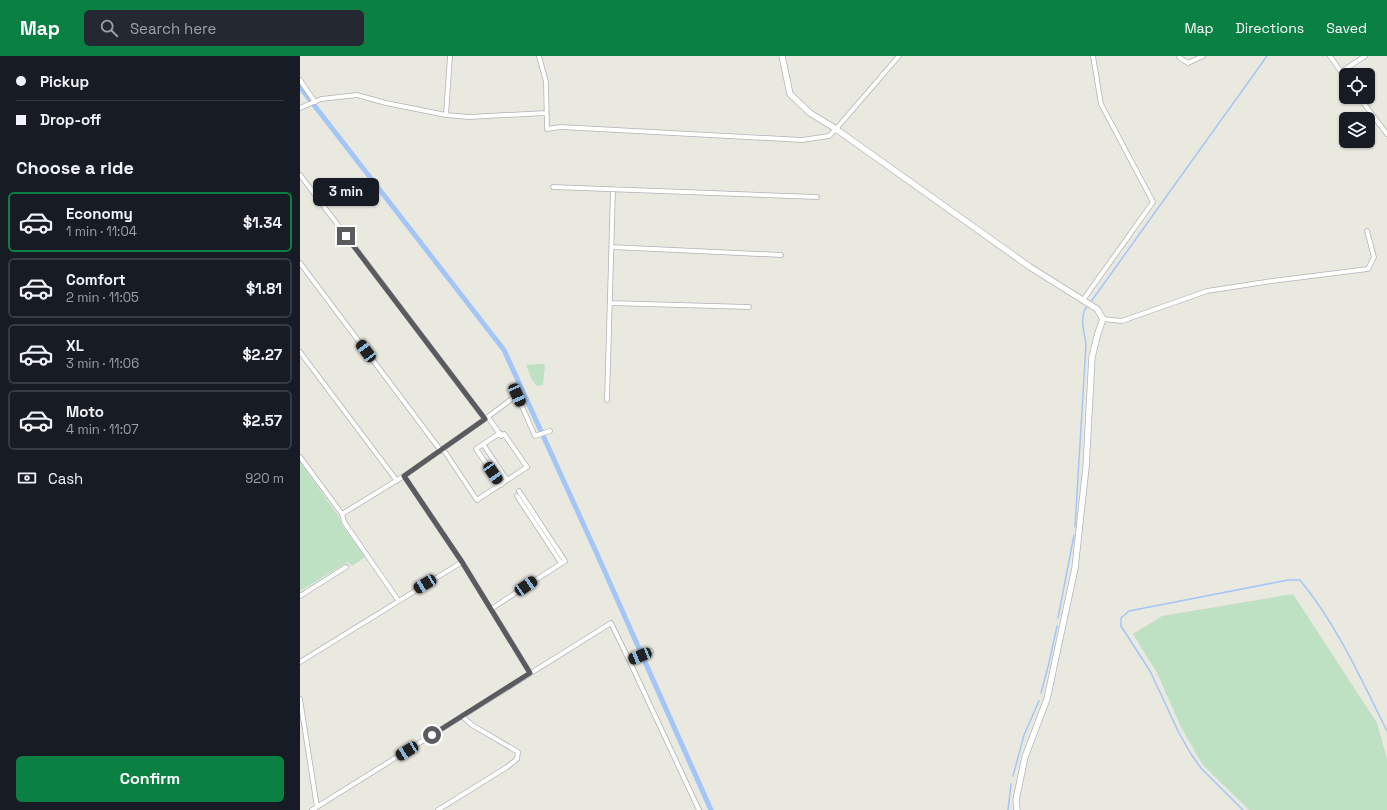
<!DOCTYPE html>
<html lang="en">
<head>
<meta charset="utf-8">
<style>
	:root { --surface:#171b24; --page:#242831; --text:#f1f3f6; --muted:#9ea1a6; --line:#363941; --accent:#0b8043 }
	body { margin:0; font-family:"Space Grotesk",sans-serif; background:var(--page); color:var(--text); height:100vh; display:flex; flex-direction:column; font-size:15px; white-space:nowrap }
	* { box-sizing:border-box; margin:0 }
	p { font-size:13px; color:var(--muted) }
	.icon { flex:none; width:22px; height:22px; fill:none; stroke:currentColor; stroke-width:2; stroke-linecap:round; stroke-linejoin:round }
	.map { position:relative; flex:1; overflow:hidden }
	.drawer { display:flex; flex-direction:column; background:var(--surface); width:300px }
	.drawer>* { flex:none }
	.top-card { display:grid; align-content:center; height:88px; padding:0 16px; background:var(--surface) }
	.buttons { position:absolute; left:1039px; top:12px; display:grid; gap:8px }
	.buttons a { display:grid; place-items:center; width:36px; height:36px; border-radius:6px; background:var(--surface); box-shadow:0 1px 3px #0004; font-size:20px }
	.end { position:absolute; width:18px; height:18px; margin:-9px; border:5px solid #595b5f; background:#fff; box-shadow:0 0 0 2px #fff }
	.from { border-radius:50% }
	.bubble { position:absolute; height:28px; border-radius:6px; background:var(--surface); box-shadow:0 1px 3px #0004; font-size:13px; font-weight:600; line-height:28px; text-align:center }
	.car { position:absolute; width:12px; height:24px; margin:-12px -6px; border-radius:5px; box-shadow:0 0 3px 1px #0007; background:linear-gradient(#222 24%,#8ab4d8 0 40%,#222 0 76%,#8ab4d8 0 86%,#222 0) }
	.top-card b { display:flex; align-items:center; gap:14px; height:38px; font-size:15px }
	.top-card b+b { border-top:1px solid var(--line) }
	.top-card i { width:10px; height:10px; background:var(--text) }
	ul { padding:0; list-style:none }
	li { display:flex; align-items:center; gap:12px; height:60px; margin:0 8px 6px; padding:0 8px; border:2px solid var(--line); border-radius:6px }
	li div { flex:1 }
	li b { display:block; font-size:15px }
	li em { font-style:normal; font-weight:600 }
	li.current { border-color:var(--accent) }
	li>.icon { width:36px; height:36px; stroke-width:1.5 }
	h2 { padding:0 16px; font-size:18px; line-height:48px }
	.pay { display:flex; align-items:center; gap:10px; height:44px; padding:0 16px; font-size:15px }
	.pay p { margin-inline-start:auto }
	.primary-button { display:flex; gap:8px; margin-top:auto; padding:8px 16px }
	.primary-button a { flex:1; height:46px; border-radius:6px; background:var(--accent); color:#fff; font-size:16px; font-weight:600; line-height:46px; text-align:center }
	header { display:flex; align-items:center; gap:24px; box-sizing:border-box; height:56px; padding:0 20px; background:var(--accent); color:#fff }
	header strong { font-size:19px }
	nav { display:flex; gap:22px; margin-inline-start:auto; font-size:14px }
	.search { width:280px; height:36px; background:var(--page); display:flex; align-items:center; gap:10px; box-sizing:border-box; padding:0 14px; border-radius:6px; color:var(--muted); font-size:15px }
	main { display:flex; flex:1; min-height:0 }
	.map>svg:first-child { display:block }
	.green { fill:#bee0c3 }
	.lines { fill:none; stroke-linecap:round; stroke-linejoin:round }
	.stream { stroke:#a4c6f6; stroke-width:1.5 }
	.canal { stroke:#a4c6f6; stroke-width:5 }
	.street-casing { stroke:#b0b2b6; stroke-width:5.5 }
	.secondary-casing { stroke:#b4b5bb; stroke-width:7 }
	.street { stroke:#fff; stroke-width:4 }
	.secondary { stroke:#fff; stroke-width:5.5 }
	.route { stroke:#595b5f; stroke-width:5 }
</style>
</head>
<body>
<header>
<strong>Map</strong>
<div class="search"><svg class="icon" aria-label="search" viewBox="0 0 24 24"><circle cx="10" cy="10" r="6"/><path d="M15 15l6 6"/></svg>Search here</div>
<nav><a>Map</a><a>Directions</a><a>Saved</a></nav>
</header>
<main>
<section class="drawer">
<div class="top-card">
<b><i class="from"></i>Pickup</b>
<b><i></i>Drop-off</b>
</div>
<h2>Choose a ride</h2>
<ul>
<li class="current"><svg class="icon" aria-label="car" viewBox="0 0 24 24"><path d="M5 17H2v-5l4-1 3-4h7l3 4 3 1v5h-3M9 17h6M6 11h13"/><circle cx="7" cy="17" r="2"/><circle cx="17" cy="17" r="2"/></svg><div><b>Economy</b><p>1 min · 11:04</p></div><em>$1.34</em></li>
<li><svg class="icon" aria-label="car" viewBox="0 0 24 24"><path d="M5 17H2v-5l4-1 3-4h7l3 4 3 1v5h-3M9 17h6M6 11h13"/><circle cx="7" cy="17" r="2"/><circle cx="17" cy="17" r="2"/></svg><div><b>Comfort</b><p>2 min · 11:05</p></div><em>$1.81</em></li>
<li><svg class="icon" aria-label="car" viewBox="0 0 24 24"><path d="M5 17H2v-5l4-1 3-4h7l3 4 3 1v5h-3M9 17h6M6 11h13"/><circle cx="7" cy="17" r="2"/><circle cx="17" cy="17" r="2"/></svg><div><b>XL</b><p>3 min · 11:06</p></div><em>$2.27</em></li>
<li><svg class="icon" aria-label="car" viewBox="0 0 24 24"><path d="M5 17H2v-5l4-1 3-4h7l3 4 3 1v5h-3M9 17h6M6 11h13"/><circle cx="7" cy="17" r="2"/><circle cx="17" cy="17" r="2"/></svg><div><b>Moto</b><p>4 min · 11:07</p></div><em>$2.57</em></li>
</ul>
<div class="pay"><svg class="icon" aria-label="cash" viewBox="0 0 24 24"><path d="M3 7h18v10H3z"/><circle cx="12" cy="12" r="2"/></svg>Cash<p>920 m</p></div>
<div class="primary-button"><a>Confirm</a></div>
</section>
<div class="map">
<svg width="1087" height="754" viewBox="0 0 1087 754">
	<rect width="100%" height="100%" fill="#eae9e0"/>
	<path class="green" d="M240,308H244L245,310L243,329L237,330L232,324L226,309Z
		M0,406L39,461L42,469L65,501L52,510L48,506L0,535Z
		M993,538L1077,667L1087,703V754H949L902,708L881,671L857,617L833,578L862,560Z"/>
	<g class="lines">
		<path class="stream" d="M790,247L967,0
			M775,471L786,288C784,275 779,261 787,250
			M758,562L774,479
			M741,637L749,607L757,570
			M713,720L724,679L739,645
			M708,754L711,728
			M943,754L901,712L891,698L879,677L850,615L821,570V562L829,555L988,524H1000C1037,569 1061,623 1087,675"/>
		<path class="canal" d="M0,31L204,294L297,498L411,754"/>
		<defs>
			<path id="street" d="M239,0L246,26L247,73L261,71L502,84L529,80L536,73L599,0
				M879,0L880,2L888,7L903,0
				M1030,0L1046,23
				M1041,16L1065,0
				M0,24L15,46
				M1059,41L1087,78
				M0,52L21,43L57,39L86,47L146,59L169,61L246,57
				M146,59L150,0
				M0,119L185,363
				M253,131L517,141
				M311,191L481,199
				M0,207L141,395
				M783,244L853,146L801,48L793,0
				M310,247L449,251
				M803,263L822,265L907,235L972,225L1068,213L1074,201L1067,175
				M0,296L97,425
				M307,344L313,133
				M200,377L176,393L201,429
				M183,388L207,424
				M143,393L177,444L227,411L204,378L201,380L188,361
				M0,401L42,458L44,466L98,544
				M104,420L162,506L230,617
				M217,440L261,507
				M42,458L104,420L185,363L217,339L235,380L250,375
				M0,540L46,511
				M191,553L265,505L219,435
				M329,604L351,595
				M0,606L162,506
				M0,643L17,751
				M12,754L311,567L329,604L399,754
				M138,754L207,711L217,703L218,696L172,669L162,660"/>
			<path id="secondary" d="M482,0L490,38L510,57L536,73L730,211L797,253L803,263L798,277L792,301L786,411L775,512L747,643L725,701L716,744L717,754"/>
		</defs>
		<use href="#street" class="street-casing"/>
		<use href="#secondary" class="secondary-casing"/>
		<use href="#street" class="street"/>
		<use href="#secondary" class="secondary"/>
	</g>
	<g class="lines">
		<path class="route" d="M46,180L185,363L104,420L162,506L230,617L132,679"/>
	</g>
</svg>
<div class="buttons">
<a><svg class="icon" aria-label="locate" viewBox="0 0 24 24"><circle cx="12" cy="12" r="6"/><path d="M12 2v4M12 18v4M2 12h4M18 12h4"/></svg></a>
<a><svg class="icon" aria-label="layers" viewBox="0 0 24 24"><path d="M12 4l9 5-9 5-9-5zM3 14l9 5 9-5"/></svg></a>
</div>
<i class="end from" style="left:132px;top:679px"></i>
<i class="end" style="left:46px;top:180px"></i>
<div class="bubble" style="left:13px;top:122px;width:66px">3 min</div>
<i class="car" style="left:66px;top:295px;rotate:323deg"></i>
<i class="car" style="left:217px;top:339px;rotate:156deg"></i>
<i class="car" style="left:193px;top:417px;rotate:146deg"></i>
<i class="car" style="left:125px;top:528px;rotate:239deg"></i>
<i class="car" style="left:226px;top:530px;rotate:56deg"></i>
<i class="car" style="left:340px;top:600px;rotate:248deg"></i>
<i class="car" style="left:107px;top:695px;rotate:238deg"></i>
</div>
</main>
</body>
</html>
